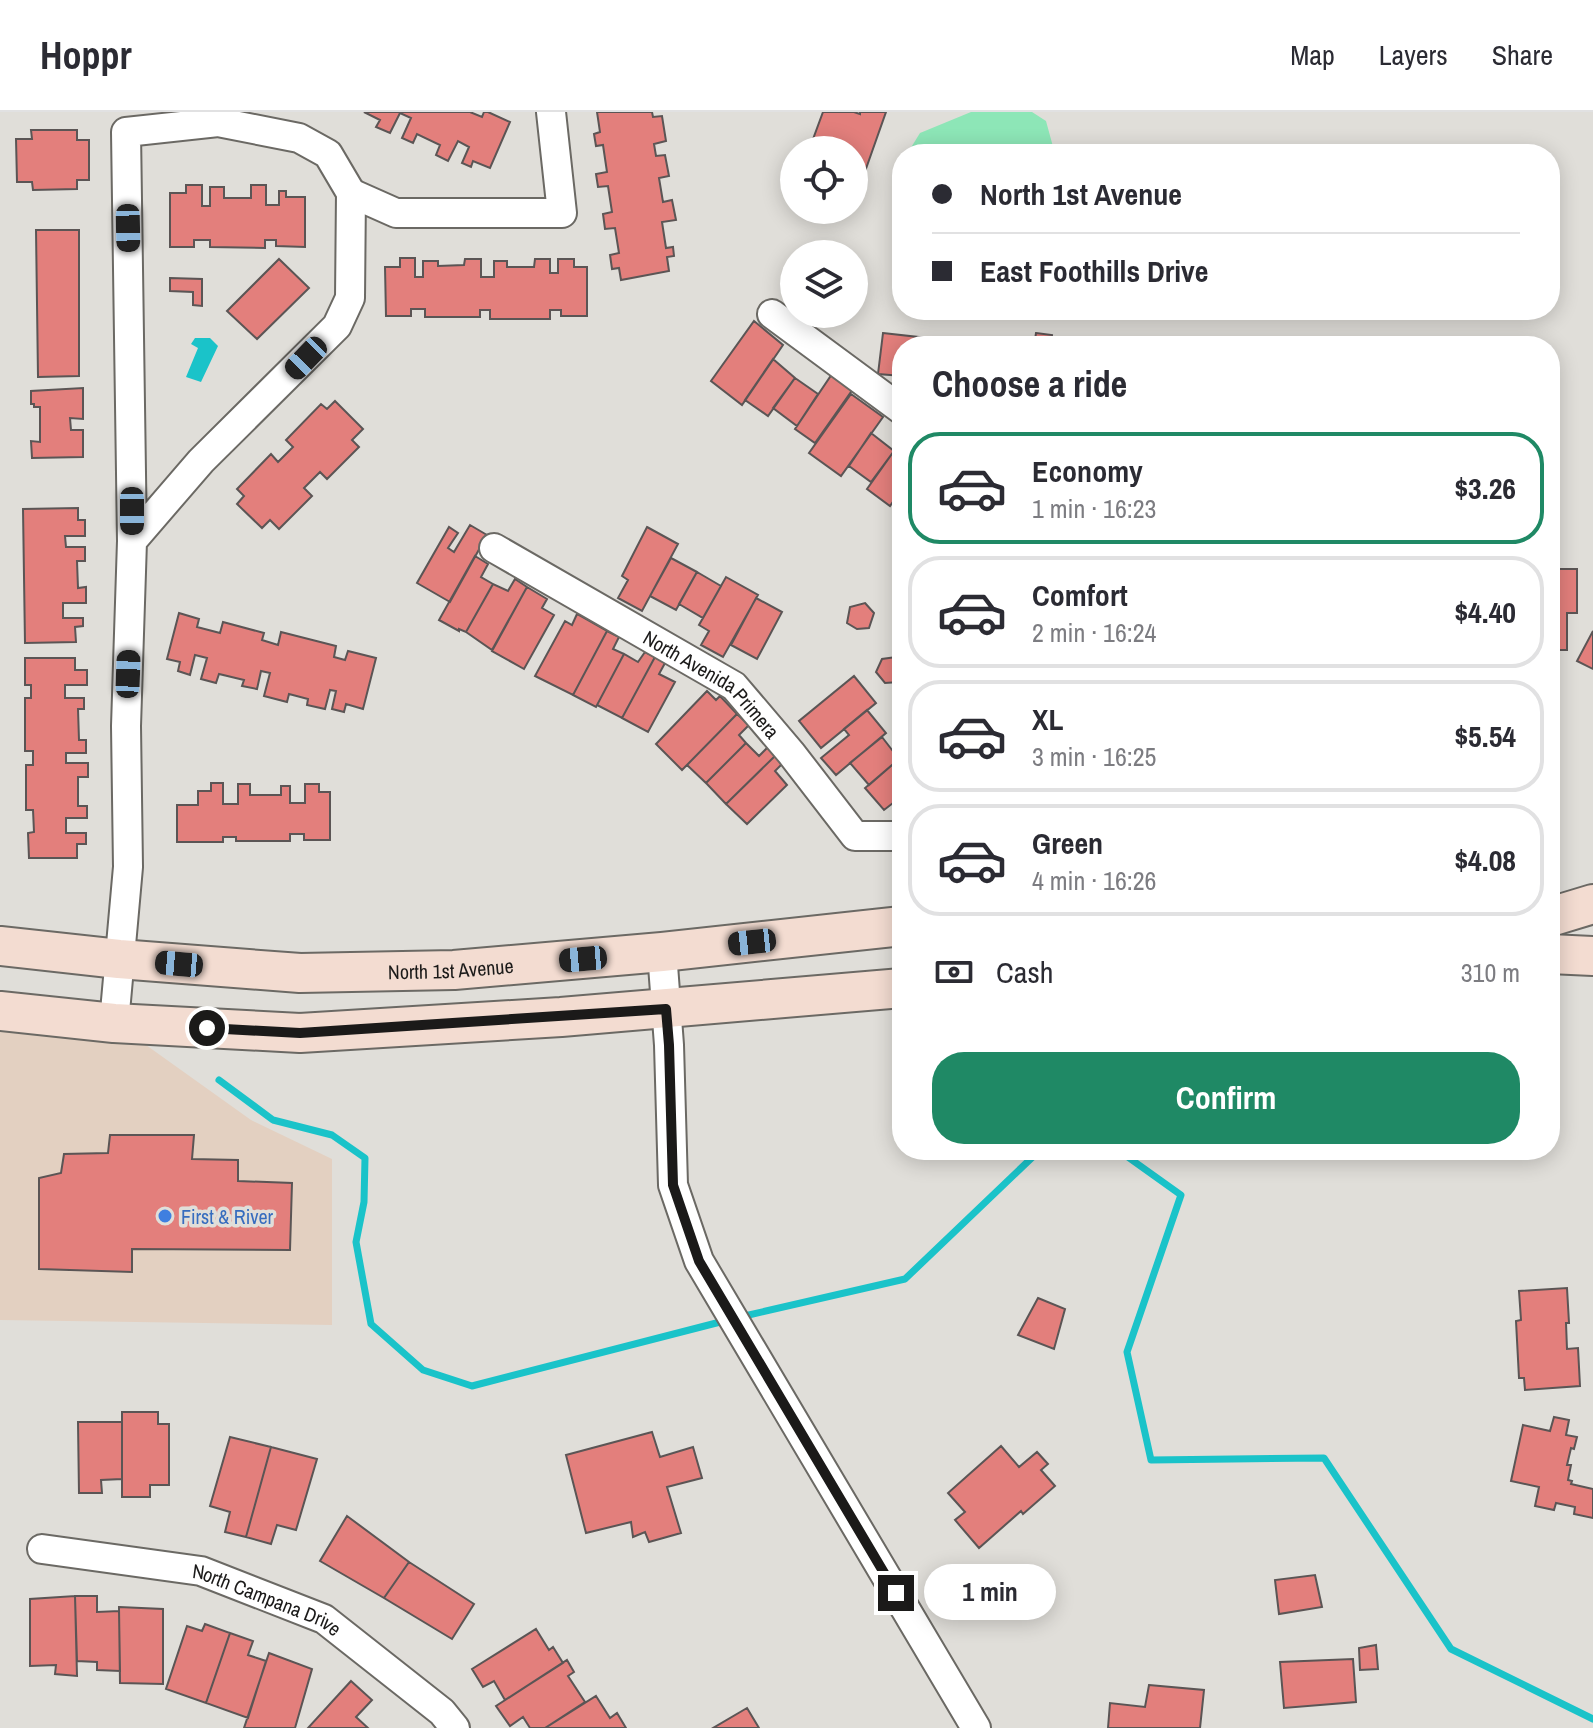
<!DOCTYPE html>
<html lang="en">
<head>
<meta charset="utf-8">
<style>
	:root { --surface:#fff; --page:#f7f7f7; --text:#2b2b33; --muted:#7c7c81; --line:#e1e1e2; --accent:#1f8965 }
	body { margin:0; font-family:"Archivo Narrow",sans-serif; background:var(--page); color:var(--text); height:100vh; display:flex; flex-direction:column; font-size:30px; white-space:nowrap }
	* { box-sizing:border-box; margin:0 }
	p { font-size:26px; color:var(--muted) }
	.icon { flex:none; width:44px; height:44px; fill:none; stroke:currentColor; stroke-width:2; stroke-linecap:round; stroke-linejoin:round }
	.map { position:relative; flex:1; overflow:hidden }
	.drawer { position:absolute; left:892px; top:224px; width:668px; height:824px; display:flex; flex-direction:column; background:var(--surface); border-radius:32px; box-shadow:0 4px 20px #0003 }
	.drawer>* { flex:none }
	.top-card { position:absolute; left:892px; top:32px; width:668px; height:176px; border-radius:32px; box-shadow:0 4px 20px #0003; display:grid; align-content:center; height:176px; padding:0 40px; background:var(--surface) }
	.tools { position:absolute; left:780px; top:24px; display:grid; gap:16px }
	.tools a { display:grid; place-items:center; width:88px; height:88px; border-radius:50%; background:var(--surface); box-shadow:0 4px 20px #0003; font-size:40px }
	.end { position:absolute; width:36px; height:36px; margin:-18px; border:10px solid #1b1a19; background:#fff; box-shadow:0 0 0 4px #fff }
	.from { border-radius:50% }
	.bubble { position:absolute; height:56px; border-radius:28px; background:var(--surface); box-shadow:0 4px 20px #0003; font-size:26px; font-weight:700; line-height:56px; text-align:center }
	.car { position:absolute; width:24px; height:48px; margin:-24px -12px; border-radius:10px; box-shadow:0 0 6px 2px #0007; background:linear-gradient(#222 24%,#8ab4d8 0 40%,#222 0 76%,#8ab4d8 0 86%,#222 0) }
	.top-card b { display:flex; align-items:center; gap:28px; height:76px; font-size:30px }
	.top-card b+b { border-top:2px solid var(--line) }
	.top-card i { width:20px; height:20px; background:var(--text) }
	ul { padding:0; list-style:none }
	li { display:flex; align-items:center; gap:24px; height:112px; margin:0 16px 12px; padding:0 24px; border:4px solid var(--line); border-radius:32px }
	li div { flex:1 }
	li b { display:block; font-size:30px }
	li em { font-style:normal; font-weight:700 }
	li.on { border-color:var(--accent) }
	li>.icon { width:72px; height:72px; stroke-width:1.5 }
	h2 { padding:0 40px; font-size:36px; line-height:96px }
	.pay { display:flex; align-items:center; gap:20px; height:88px; padding:0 40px; font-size:30px }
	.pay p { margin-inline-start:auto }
	.primary-button { display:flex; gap:16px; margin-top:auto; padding:16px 40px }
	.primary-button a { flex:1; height:92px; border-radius:32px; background:var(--accent); color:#fff; font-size:32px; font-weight:700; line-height:92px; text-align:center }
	header { display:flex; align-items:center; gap:48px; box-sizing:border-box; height:112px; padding:0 40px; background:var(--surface); border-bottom:2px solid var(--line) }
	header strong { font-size:38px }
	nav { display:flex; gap:44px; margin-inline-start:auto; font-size:28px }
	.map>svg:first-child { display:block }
	.commercial { fill:#e3d0c1 }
	.green { fill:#8de6b7 }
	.water { fill:#1ac3c9 }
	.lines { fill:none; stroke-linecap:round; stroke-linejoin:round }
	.stream { stroke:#1ac3c9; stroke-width:7 }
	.building { fill:#e37f7c; stroke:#5b5555; stroke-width:2 }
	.minor-casing { stroke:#6b6964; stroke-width:32 }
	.secondary-casing { stroke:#6b6964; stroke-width:42 }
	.minor { stroke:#fff; stroke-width:28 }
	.secondary { stroke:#f3dcd1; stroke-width:38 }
	.route { stroke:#1b1a19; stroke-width:10 }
	.shop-dot { fill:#3f7fe0; stroke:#e0ded9; stroke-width:3 }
	.labels { text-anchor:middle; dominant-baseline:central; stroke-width:7; stroke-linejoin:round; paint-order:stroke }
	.street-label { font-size:20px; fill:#1b1a19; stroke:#e0ded9 }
	.shop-label { font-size:20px; fill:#366cbe; stroke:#e0ded9; text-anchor:start }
</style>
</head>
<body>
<header>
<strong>Hoppr</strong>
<nav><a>Map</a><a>Layers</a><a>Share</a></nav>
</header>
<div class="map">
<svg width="1593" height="1616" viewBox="0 0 1593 1616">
	<rect width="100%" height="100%" fill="#e0ded9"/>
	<path class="commercial" d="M0,918L146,933L251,1008L332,1047V1213L0,1208Z"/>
	<path class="green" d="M971,0H1032L1046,9L1055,42H907L920,21Z"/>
	<path class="water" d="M195,226H210L218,234L201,270L186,265L198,236L191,232Z"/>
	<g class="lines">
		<path class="stream" d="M219,968L273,1008L332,1023L365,1046L364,1090L356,1130L371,1212L423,1258L472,1274L728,1208
			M1118,1038L1181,1083L1127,1240L1151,1348L1324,1346L1451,1537L1593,1607
			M740,1205L905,1167L1040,1038"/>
	</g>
	<path class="building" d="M364,0H470L482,5L484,0H488L510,10L490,56L473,49L471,55L462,51L469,35L458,29L448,49L436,43L440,33L417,22L413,31L402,26L411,6L400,1L390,21L376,15L380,8Z
		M597,0H652L653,5L662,4L666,29L654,32L656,44L665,43L669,64L659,66L663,90L672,88L676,108L662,110L666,136L673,135L674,144L667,145L669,159L621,168L619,156L612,157L610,143L619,141L615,116L605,117L603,102L612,100L608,74L598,75L596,62L607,60L603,33L596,34L594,22L600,20Z
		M823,0H854L860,2V0H886L862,68L854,65V38H809Z
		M31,18H77V28H89V68H77V77L33,78L32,70H17L16,27H32Z
		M186,73H202V94H210V75H224V86H251V73H266V93H279V79H286V85H305V135L276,134V128H265V136L210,135V128H194V135H170V81H186Z
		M36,118H79V264L38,265Z
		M400,146H415V165H423V149H438V154L464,153L465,147H481V165H494V149H507V155H534L535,147H550V161H558V147H574V155H587V204H561V198H550V207H490V198H480V205H425V197H411V204H386L385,155H400Z
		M279,147L309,176L257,227L227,199Z
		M170,166L202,167V194L193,193V180L170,179Z
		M754,209L783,233L742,293L711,269Z
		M883,221L927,226L926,234H902V264L878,262Z
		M1036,221L1052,223L1051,232L1059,233L1034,234Z
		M934,225L972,228L971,234H933Z
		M773,247L795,266L768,304L745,288Z
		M832,262L853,277L815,331L795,317Z
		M795,266L818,282L797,314L773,296Z
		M83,276V307L70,306L71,318H83V345L32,346L31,329L40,330V295H34V292H31V279Z
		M851,282L883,305L841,364L809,341Z
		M335,289L363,317L352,328L359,335L327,367L320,360L304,376L312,384L279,417L270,408L262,416L237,392L244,384L237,377L271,342L278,350L293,335L286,328L321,292L327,297Z
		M871,321L894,339L871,370L849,354Z
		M894,339L902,345V377L890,394L867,377Z
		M78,396V408H85V424H65L66,435H85V449H77L78,476L86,475V491H63V506H83V514L75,515L76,530L25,531L23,397Z
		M470,413L487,423L450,490L417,471L449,415L458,421L448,436L454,440Z
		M647,415L678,432L642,499L618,486L628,468L622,464Z
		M475,444L488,452L481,465L493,472L466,520L459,517V519L439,508Z
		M671,446L697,460L676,498L650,484Z
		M1550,457H1577V501H1567V538H1550Z
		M697,460L721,474L703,506L679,492Z
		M726,465L758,483L723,545L701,533L709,519L699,513Z
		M515,467L527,475L492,538L466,520L493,472L508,479Z
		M527,475L547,487L542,496L554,503L524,557L492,539Z
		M756,486L782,500L757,547L731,533Z
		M865,491L874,501L869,516L857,517L847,511L850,495Z
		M179,501L199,507L197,515L220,521L223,510L264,521L262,528L278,533L281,520L336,534L334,545L345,548L348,539L376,546L363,597L346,592L344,600L332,597L336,579L330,578L325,597L307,593L308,587L289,582L287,590L264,584L270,561L261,559L257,577L242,574L244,568L219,562L216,571L201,567L207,546L195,543L190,563L178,559L180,550L167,547Z
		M577,502L607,519L573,583L535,564L565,509L572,513Z
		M607,519L619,525L613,537L624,542L596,595L573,583Z
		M1593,519V557L1577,549Z
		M645,540L655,545L622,606L597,593L624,542L638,550Z
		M655,545L665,551L659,562L675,570L648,620L622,606Z
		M896,545L902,552V564L899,570L885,571L876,560L882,547Z
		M25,546H75V558H87V573H65V586H84V597H78L79,628H86V641H66V651H88V665H78V694H87V706H66V721H86V732H77V746H29L28,721L34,720L33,698H26V653H33V639H25V586H31V573H25Z
		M854,564L876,591L821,636L799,609Z
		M707,579L716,588L720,584L737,602L682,658L656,632Z
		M867,598L886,621L836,663L821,646L849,623L844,617Z
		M737,602L749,613L739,623L746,631L706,671L687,653Z
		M882,625L899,647L869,673L850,651Z
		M746,631L759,644L768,635L776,643L726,692L706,671Z
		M776,643L784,650L775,659L787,673L747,712L726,692Z
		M899,647L902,650V684L884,698L865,676Z
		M211,671H223V692H238V672H250V683H281V674H290V691H305V672H319V680H330V728H304V722H290V729H236V725H223V730H177V693H198V679H211Z
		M110,1023H194L192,1047L238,1048V1069L292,1071L290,1138L132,1137V1160L39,1157V1066L61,1061L64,1042L108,1041Z
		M1567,1176L1569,1211H1566L1567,1237L1578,1236L1580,1274L1525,1278L1524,1266H1519L1516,1209L1521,1208L1519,1179Z
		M1038,1186L1065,1197L1054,1237L1018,1223Z
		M122,1300H158V1312H169V1373H150V1385H122Z
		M1554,1305L1569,1308L1566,1323L1577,1325L1574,1337L1571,1336L1567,1353H1571L1568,1368L1572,1369L1571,1372L1593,1377V1406L1574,1402L1575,1395L1556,1391L1554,1398L1535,1394L1539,1375L1511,1369L1523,1313L1550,1319Z
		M78,1310H122V1367L101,1368L102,1381H79Z
		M652,1320L660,1345L693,1335L702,1366L667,1375L681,1421L649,1430L645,1420L633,1425L631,1410L586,1421L566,1343Z
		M230,1325L271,1335L246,1425L225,1420L230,1400L210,1394Z
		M1001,1334L1019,1355L1037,1340L1048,1352L1041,1358L1055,1374L1023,1402L1021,1399L979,1436L955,1408L965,1400L948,1381Z
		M271,1335L317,1347L296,1418L277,1413L271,1432L246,1425Z
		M347,1404L409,1450L384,1486L320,1449Z
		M409,1450L474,1492L452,1527L384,1486Z
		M1315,1463L1322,1495L1279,1502L1275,1468Z
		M75,1484H97V1500L119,1499L120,1559L97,1558V1550L77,1549Z
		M75,1484L77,1564L55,1562L56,1553L30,1554V1487Z
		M119,1495L163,1497V1572L120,1571Z
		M205,1512L230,1521L206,1591L166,1577L187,1514L202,1519Z
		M536,1517L549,1538L553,1535L563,1551L505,1588L494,1569L483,1575L472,1557Z
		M230,1521L253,1529L248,1543L266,1549L248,1606L206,1591Z
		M1376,1533L1378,1557L1360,1558L1359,1536Z
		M269,1541L312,1557L295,1616H244Z
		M1353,1547L1356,1590L1284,1596L1280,1550Z
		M567,1548L574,1560L568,1564L585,1590L545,1616H530L523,1605L510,1614L496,1594Z
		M351,1569L372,1588L356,1605L368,1616H308Z
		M1149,1573L1204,1578L1200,1616H1108L1110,1591L1145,1595Z
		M596,1584L610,1606L617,1601L626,1616H545Z
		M747,1596L759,1616H713Z"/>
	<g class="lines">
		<defs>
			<g id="minor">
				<path d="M351,81L396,101H562L551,0"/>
				<path d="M772,202L902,298"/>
				<path id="s1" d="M494,436L734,574L791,641L855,724H902"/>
				<path d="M662,840L669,933L673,1073L699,1149L976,1616"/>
				<path d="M114,911L128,755L126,614L132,429L126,20L218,10L299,26L328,42L351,81L350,186L337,214L201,349L132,429"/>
				<path id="s2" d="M42,1437L201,1459L324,1507L442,1600L455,1616"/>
			</g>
			<g id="secondary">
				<path d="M1550,805L1593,792"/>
				<path id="s3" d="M0,834L119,847L300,861L454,858L662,840L902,814"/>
				<path d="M1550,842L1593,844"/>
				<path d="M0,899L114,911L300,921L561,905L902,876"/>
			</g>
		</defs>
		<use href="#minor" class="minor-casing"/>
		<use href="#secondary" class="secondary-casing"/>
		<use href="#minor" class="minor"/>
		<use href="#secondary" class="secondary"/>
	</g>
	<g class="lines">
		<path class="route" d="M207,916L300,921L666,897L669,933L673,1073L699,1149L896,1481"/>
	</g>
	<circle class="shop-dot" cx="165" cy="1104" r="8"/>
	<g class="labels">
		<g class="street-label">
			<text stroke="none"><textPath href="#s1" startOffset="258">North Avenida Primera</textPath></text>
			<text stroke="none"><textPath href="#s3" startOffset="452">North 1st Avenue</textPath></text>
			<text stroke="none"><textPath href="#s2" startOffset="232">North Campana Drive</textPath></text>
		</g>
		<g class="shop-label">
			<text x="181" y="1104">First &amp; River</text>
		</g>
	</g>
</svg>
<div class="tools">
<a><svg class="icon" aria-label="locate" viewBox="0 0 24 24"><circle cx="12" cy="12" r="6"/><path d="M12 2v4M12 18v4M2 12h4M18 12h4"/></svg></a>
<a><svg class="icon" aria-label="layers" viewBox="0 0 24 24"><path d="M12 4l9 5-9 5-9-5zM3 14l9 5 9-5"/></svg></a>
</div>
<i class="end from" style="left:207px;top:916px"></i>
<i class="end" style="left:896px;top:1481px"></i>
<div class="bubble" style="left:924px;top:1452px;width:132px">1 min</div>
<i class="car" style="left:128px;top:116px;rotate:179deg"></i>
<i class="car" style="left:306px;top:246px;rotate:224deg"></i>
<i class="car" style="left:132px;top:399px;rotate:180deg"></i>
<i class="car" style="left:128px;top:562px;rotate:2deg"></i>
<i class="car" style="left:752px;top:830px;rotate:264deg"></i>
<i class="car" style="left:583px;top:847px;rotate:265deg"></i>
<i class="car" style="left:179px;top:852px;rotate:275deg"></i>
<div class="top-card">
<b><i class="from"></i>North 1st Avenue</b>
<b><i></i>East Foothills Drive</b>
</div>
<section class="drawer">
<h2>Choose a ride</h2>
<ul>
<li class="on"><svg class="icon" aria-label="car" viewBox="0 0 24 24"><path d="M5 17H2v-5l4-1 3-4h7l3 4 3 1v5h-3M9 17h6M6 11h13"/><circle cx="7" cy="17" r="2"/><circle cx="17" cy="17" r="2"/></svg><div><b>Economy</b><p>1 min · 16:23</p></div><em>$3.26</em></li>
<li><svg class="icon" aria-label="car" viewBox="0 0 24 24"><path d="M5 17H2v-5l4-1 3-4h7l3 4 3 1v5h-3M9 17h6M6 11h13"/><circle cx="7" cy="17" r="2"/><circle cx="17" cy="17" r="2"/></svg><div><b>Comfort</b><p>2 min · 16:24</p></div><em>$4.40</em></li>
<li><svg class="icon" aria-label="car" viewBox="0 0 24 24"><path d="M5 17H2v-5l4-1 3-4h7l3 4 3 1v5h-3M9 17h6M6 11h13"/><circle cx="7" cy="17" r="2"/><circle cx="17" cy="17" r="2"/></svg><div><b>XL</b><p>3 min · 16:25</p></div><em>$5.54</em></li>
<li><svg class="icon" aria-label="car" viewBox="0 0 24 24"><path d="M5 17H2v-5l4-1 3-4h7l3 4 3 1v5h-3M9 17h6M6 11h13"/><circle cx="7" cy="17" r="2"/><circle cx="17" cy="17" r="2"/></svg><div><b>Green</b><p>4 min · 16:26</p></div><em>$4.08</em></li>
</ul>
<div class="pay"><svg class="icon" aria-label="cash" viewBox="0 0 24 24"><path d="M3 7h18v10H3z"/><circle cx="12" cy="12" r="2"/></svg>Cash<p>310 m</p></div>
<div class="primary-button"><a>Confirm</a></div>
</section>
</div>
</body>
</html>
